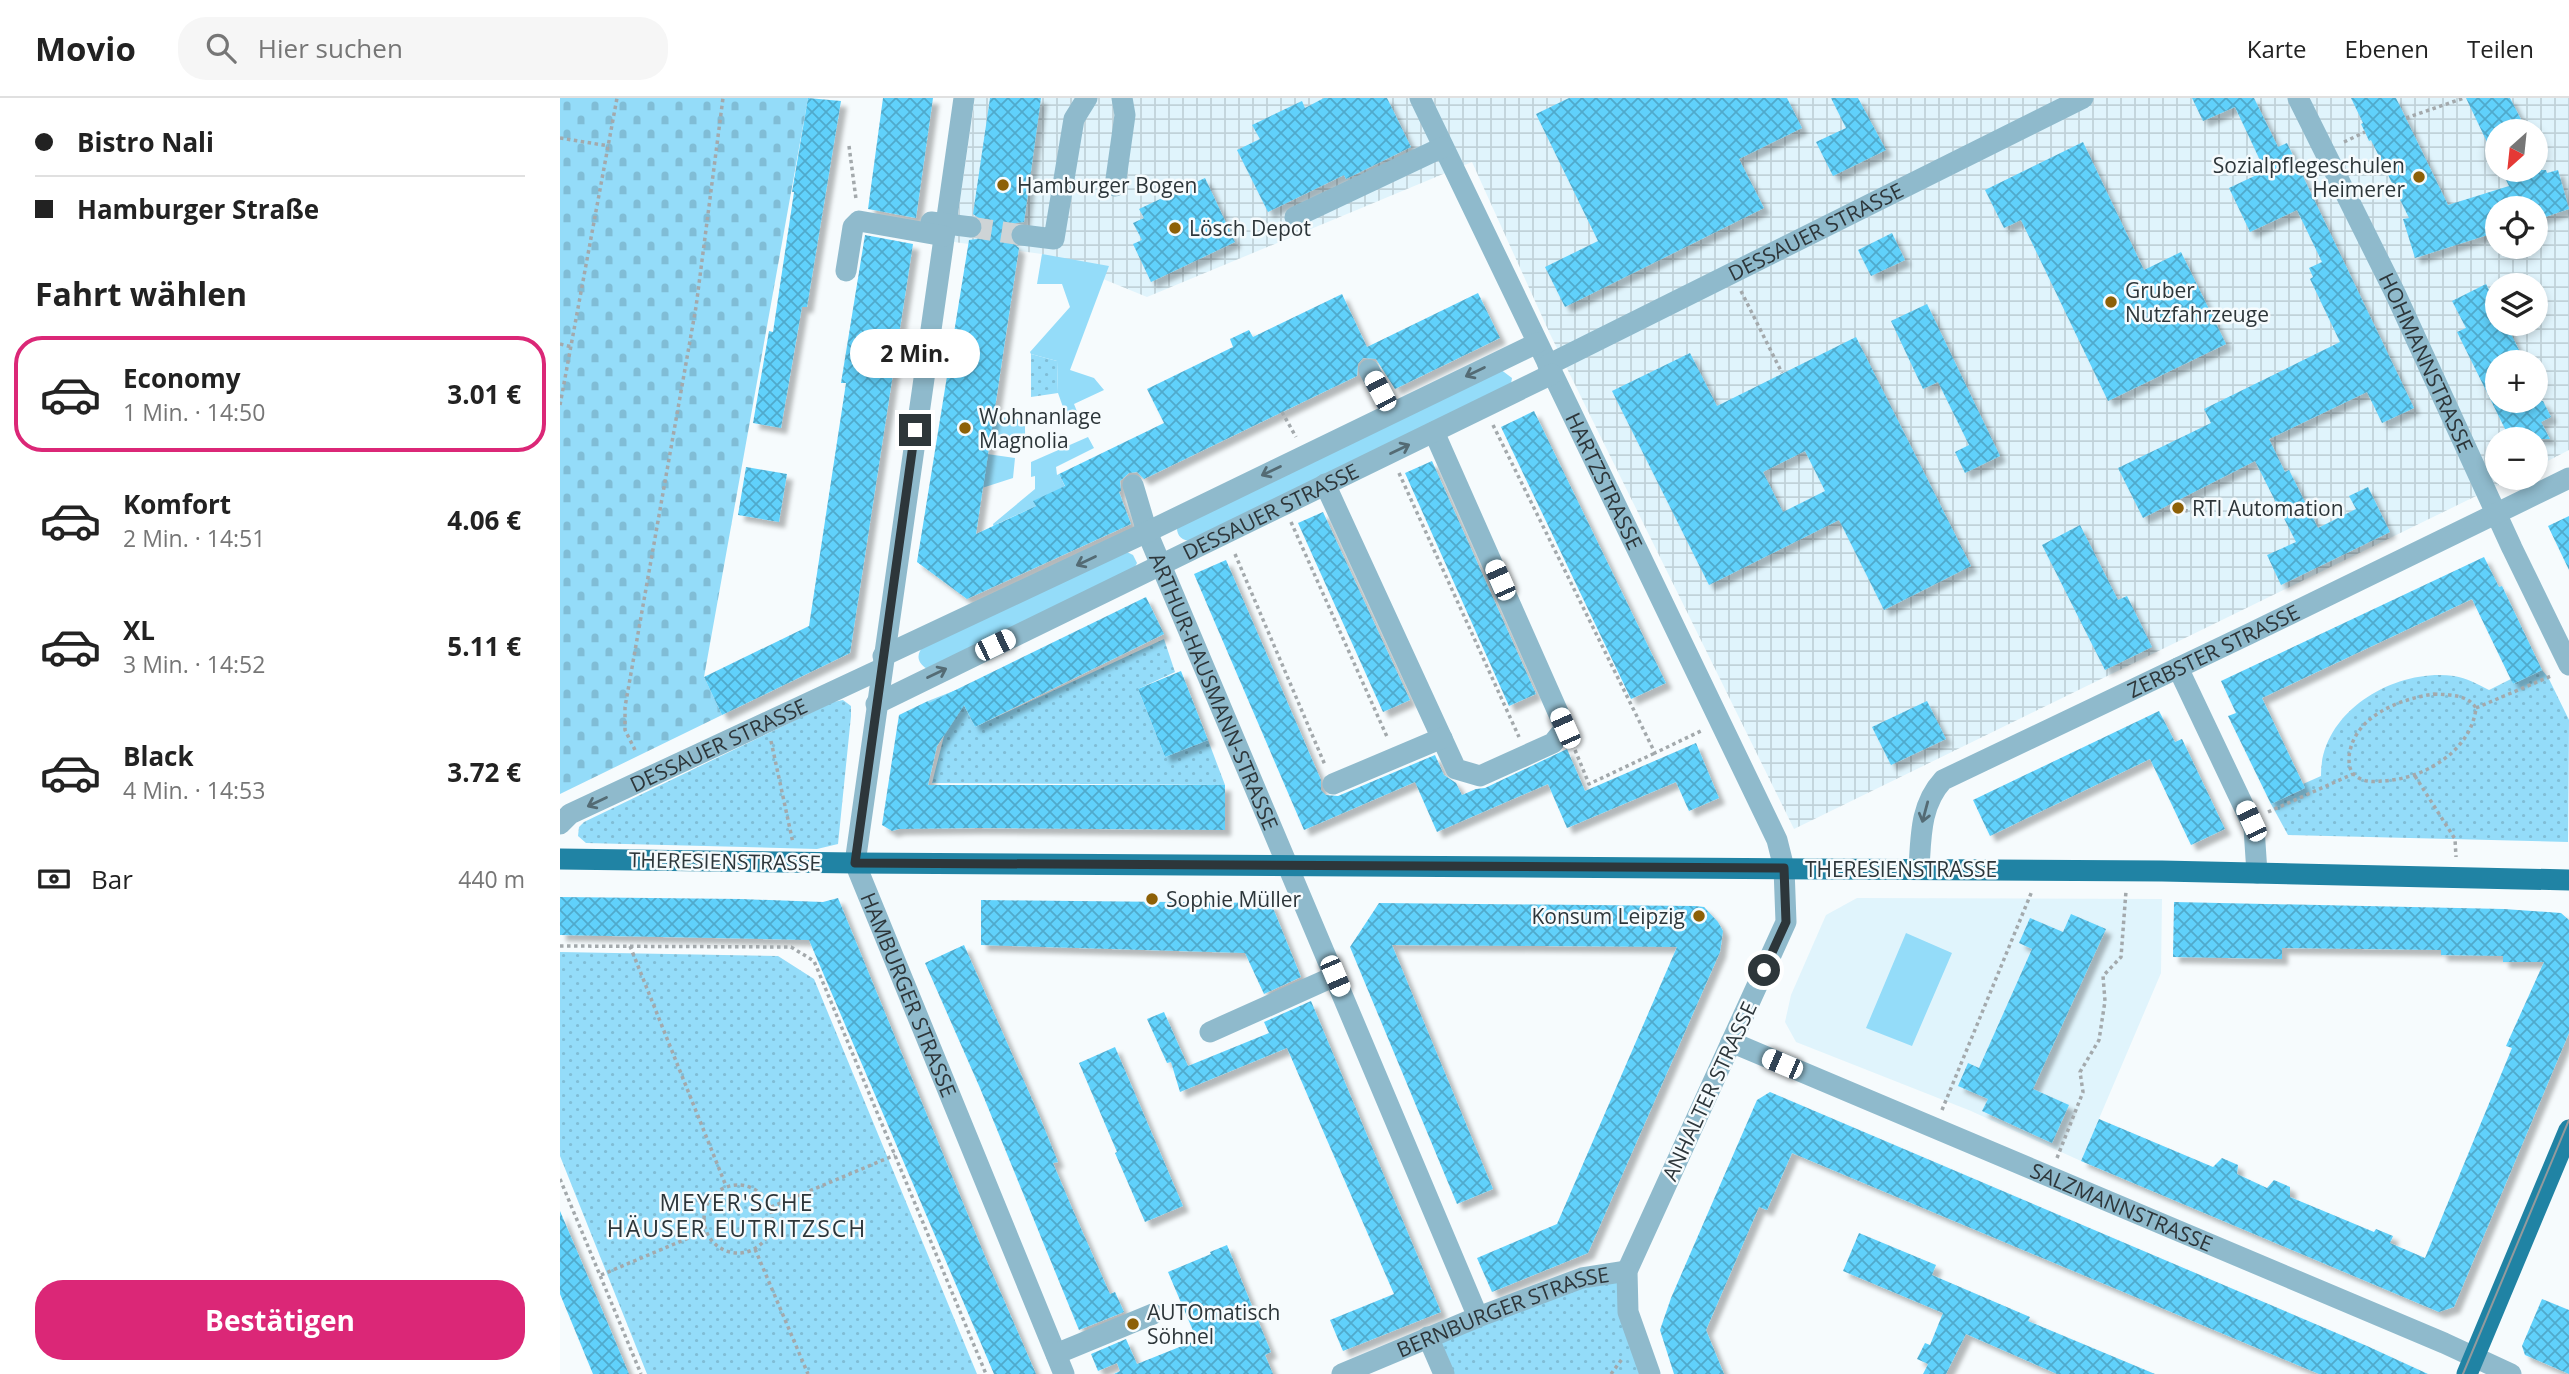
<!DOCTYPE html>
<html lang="de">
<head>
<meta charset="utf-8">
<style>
	:root { --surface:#fff; --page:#f6f6f6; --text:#222; --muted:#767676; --line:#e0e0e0; --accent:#db2777 }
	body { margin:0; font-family:"Open Sans",sans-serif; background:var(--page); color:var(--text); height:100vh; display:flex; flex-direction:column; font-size:26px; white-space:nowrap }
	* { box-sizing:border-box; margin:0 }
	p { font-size:23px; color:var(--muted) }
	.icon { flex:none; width:38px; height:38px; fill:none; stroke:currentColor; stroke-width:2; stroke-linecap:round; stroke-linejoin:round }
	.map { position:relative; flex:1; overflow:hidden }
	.side { display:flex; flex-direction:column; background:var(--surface); width:560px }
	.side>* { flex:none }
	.guide { display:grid; align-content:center; height:154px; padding:0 35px; background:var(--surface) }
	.needle { width:46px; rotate:207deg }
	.tools { position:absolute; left:1925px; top:21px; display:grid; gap:14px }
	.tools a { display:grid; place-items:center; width:63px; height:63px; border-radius:50%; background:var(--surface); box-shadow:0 4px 10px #0003; font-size:35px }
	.end { position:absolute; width:32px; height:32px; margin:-16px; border:9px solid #2d363a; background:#fff; box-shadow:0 0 0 4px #fff }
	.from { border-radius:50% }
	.bubble { position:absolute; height:49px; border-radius:24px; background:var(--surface); box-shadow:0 4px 10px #0003; font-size:23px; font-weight:700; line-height:49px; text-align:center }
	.car { position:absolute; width:21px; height:42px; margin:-21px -10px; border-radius:9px; box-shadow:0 0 5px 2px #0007; background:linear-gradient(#fff 24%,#345 0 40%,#fff 0 76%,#345 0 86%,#fff 0) }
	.guide b { display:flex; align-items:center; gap:24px; height:66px; font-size:26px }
	.guide b+b { border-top:2px solid var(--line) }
	.guide i { width:18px; height:18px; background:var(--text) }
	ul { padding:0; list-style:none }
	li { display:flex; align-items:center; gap:21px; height:116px; margin:0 14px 10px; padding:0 21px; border:4px solid transparent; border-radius:28px }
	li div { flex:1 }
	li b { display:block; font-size:26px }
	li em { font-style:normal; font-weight:700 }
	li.active { border-color:var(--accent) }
	li>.icon { width:63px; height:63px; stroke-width:1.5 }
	h2 { padding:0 35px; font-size:32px; line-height:84px }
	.pay { display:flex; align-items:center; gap:18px; height:77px; padding:0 35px; font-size:26px }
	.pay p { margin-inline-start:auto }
	.cta { display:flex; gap:14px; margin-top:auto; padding:14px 35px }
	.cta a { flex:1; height:80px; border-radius:28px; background:var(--accent); color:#fff; font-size:28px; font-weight:700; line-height:80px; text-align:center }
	header { display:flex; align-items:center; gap:42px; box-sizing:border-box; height:98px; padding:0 35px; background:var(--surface); border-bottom:2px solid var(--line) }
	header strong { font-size:33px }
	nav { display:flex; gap:38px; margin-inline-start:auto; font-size:24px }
	.search { width:490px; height:63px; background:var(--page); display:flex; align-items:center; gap:18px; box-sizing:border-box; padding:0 24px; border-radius:28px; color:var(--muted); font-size:26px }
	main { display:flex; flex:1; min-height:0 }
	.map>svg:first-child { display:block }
	.built { fill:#e0f4fc }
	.industrial { fill:url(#industrial-grid); fill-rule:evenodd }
	.grass { fill:#94dcf9 }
	.cemetery { fill:url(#cemetery-stones) }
	.park { fill:url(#park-dots) }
	.building { fill:url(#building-cross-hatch); fill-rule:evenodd; filter:url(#shadow) }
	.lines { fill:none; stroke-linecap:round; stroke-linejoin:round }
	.minor-tunnel { stroke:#ced4d6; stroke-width:21; stroke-dasharray:21 10; stroke-linecap:butt }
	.path { stroke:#a3a9ac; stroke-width:3.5; stroke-dasharray:3.5 3.5; stroke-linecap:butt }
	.minor { stroke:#8fbacc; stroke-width:21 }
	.major { stroke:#2083a4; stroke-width:21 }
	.tram { stroke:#939a9d; stroke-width:2 }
	.oneway { stroke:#546b74 }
	.route { stroke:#2d363a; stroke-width:9 }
	.poi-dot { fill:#8d6007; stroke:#f6fbfd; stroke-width:2.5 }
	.labels { text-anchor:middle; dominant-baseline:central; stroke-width:5; stroke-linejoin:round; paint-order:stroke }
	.poi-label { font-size:21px; fill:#2d363a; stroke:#f6fbfd; text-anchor:start }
	.street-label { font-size:21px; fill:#2d363a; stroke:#f6fbfd }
	.neighbourhood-label { font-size:23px; letter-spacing:2px; fill:#2d363a; stroke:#f6fbfd }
</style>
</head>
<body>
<header>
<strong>Movio</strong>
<div class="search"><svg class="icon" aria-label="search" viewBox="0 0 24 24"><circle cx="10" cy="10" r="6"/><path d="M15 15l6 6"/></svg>Hier suchen</div>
<nav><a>Karte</a><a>Ebenen</a><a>Teilen</a></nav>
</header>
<main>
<section class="side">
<div class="guide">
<b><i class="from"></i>Bistro Nali</b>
<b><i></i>Hamburger Straße</b>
</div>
<h2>Fahrt wählen</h2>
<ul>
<li class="active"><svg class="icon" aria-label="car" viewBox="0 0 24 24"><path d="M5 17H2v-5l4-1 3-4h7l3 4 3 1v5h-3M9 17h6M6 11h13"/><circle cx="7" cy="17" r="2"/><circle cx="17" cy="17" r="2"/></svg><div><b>Economy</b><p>1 Min. · 14:50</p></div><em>3.01 €</em></li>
<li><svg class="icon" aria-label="car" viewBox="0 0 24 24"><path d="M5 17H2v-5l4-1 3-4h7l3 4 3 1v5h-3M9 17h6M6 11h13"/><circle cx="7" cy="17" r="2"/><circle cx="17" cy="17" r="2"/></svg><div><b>Komfort</b><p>2 Min. · 14:51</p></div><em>4.06 €</em></li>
<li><svg class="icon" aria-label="car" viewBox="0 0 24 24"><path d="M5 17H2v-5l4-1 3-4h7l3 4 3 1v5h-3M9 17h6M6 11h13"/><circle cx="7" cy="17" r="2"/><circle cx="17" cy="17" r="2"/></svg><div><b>XL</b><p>3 Min. · 14:52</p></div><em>5.11 €</em></li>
<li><svg class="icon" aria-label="car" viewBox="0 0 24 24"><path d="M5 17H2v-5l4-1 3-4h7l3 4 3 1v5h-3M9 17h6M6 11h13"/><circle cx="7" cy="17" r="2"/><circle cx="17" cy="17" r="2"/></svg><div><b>Black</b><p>4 Min. · 14:53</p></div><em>3.72 €</em></li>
</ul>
<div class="pay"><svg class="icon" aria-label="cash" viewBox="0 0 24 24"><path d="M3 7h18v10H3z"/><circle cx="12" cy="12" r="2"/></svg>Bar<p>440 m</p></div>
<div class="cta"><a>Bestätigen</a></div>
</section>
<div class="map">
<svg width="2009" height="1276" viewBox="0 0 2009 1276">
	<defs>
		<pattern id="industrial-grid" width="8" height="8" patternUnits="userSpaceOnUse" patternTransform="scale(1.75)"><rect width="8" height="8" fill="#e0f4fc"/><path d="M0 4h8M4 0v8" fill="none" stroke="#c0d2d9"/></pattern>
		<pattern id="cemetery-stones" width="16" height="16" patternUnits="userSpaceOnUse" patternTransform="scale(1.75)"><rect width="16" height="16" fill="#94dcf9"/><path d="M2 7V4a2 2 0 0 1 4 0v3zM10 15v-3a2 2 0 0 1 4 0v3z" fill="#80bdd6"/></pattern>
		<pattern id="park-dots" width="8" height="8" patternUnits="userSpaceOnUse" patternTransform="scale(1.75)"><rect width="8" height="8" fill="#94dcf9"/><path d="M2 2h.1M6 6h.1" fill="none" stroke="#80bdd6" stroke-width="1.8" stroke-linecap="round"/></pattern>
		<pattern id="building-cross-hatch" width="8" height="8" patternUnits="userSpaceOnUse" patternTransform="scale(1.75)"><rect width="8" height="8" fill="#61d1fb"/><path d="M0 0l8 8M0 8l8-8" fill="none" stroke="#50aacc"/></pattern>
		<filter id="shadow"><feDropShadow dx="6" dy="6" stdDeviation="2" flood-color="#0004"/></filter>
	</defs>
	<rect width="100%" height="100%" fill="#f6fbfd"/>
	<path class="built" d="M1297,800L1602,801L1601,875L1521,1063L1411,1013L1236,944L1225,924L1231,897L1266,817Z"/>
	<path class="industrial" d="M415,0H2009V352L1976,369V341H1937V380H1953L1234,731L990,236L912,64L587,199L482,156L394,144ZM1937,33H1976V72H1937ZM1937,110H1976V149H1937ZM1937,187H1976V226H1937ZM1937,264H1976V303H1937Z"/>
	<path class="grass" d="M482,156L549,168L510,272L534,280L544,292L514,306L520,321L509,326L498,295L497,263L471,256L470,254L510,209L502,186H477Z
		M940,271L952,280L951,286L631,443C622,443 616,438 617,427Z
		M433,318L465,322V347L429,342Z
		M528,339L534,350L496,369L497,377L499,376L507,393L474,404L476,408L437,426L440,433L435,435L433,426L475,391V378L471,379V364Z
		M427,356L455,360L453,380L422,390Z
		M565,453L573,457L577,465L574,471L367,571C356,563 356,556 365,546Z
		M1346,835L1392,855L1352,948L1306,930Z"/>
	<path class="cemetery" d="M0,0H248L144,579L162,617L0,696Z"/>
	<path class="park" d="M471,256L497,263L498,295L471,299Z
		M604,541L615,574L578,591L605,659L648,642L665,687L372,685L384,638L368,603L396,592L415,629Z
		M1982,572L1988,579L2009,622L2008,744L1728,737L1711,706L1745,690L1743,686L1761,678C1760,614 1834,570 1894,578C1907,580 1917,586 1929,592L1951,581L1953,586Z
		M283,602L291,608V618L278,746L257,751L26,745L18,738L19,729L24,724L273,604Z
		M0,854L218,858L254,881L417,1276H87L0,1058Z
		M1067,1173L1090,1276H884L868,1239Z"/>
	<path class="building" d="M248,0L281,3L247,209H242L221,330L193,325L209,233L213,234L234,94H232Z
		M323,0H373L356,120L308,111Z
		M430,0H481L464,124L456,125L449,135L450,143L459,150L416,436L476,408L473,403L505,388L499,376L604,325L587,291L673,249L670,241L689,232L693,239L782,196L807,249L918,195L940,240L835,291L816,261L803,260L798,266L797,278L584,381L577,374L569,375L560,383L561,393L559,394L571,426L407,501L357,464L409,142L417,141L424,131L423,123L413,116Z
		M764,0H827L851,49L786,81L784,77L708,114L677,52L700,41L692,27L742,3L745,10Z
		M1009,0H1227L1242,30L1179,61L1204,110L1005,209L985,169L1038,143L976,16Z
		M1271,0H1298L1326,52L1273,78L1256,44L1286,30Z
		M1632,0H1694L1718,49L1727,45L1854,310L1822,325L1807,294L1709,341L1725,374L1729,372L1758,430L1796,411L1789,398L1808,389L1830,434L1721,487L1707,457L1736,444L1695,363L1583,420L1558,370L1651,325L1644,311L1780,244L1750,181L1753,179L1749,170L1762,164L1737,112L1690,134L1669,90L1705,73L1675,9L1643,23Z
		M1791,0H1836L1888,107L1949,88L1941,72H1986L1987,75L1998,72L2009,111L1976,122V110H1937V134L1855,160L1843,121L1849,120L1811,42L1809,43L1805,34L1801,26L1803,25Z
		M1906,0H1950L1967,33H1937V65Z
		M1523,44L1584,172L1621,154L1666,246L1548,303L1461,122L1444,130L1425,92Z
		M645,80L675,144L591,184L573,146L582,142L573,125L584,120L579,111Z
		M1332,135L1345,162L1311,178L1298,152Z
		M305,137L353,146L290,555L162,617L144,579L249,528L286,285H281Z
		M1926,186L1937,208V226H1946L1965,264H1937V303H1983L1991,319L1981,324L1990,341H1950L1897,234L1906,230L1892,203Z
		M1367,206L1440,358L1405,375L1395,354L1409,347L1378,284L1363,291L1331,223Z
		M1296,239L1411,468L1324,512L1279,422L1149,487L1052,293L1130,255L1157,308ZM1245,353L1265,393L1223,414L1203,374Z
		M974,313L1106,585L1071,601L941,329Z
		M872,363L976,596L949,608L845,375Z
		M186,369L227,376L219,424L178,417Z
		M763,414L850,602L823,614L738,425Z
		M2009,418V472L1988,428Z
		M1520,427L1558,502L1567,498L1592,549L1545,572L1482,447Z
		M1924,459L1939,489L1942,488L1982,572L1953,586L1912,501L1702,600L1745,690L1711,706L1668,618L1676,615L1661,583Z
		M666,462L761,682V692L766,697L778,698L875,657L884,677L896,685L902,697L916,691L925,690L1007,651L1025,693L1136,645L1159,700L1129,713L1116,684L1007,730L988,686L877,734L855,684L744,732L634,476Z
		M586,499L604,536L415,629L404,607L377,648L368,687H665V732L417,730L339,731L332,733L322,727L339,617L368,603L369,605Z
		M621,573L648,642L605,659L578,591Z
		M1367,603L1386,641L1331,667L1312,629Z
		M1599,613L1615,644L1622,641L1665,731L1631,747L1590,661L1430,738L1413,702Z
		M0,799L181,801L263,804L278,800L424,1156L476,1276H434L249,842L0,837Z
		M421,802L711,805L741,879L704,896L685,855L421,847Z
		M1614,804L1944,811L2001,815L2009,822V935L1894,1209L1879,1214L1521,1063L1539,1021L1653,1069L1662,1060L1678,1067L1677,1076L1707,1090L1714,1082L1730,1089V1099L1814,1134L1816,1131L1833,1138L1830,1145L1865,1160L1952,950L1946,948L1984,864H1943V858L1881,857V852L1722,850V861L1613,859Z
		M819,805L1135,808L1144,809L1158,824L1163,833L1160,854L1028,1155L932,1194L917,1160L997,1126L1117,849L832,847L933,1091L897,1106L790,849Z
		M1511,816L1546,831L1473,991L1509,1007L1492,1045L1422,1013L1428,1001L1398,988L1408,965L1419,970L1472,851L1459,845L1470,820L1503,834Z
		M404,847L479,1017L498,1064L493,1065L512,1110L550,1196L555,1194L564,1214L519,1232L420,990L365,865Z
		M751,903L881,1214L783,1253L770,1222L834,1196L727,950L620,994L611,964L607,965L587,921L604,914L628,968L709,935L704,924Z
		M555,949L623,1108L585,1124L555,1055L557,1054L519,965Z
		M1210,994L1807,1248L1868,1276H1759L1232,1055L1207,1112L1199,1109L1146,1232L1164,1276H1114L1100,1232L1111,1200L1197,1002Z
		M0,1113L46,1221L69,1276H33L0,1196Z
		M1299,1135L1376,1167L1372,1177L1470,1219L1468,1223L1595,1276H1497L1406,1236L1386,1276H1363L1368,1266L1357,1261L1365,1245L1370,1247L1383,1215L1283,1173Z
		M667,1147L711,1254L705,1257L713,1276H554L560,1273L557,1265L538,1273L531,1256L566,1241L577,1266L637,1242L608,1174L651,1156L650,1154Z
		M1982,1201L2009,1212V1276L1965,1257L1962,1248Z"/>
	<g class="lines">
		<path class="minor-tunnel" d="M411,129L462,137"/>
		<path class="path" d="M1846,20L1904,0
			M0,40L49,48
			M1784,44L1805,34
			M289,48L296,101
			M1181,193L1222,275
			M0,246L12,249
			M0,307L57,0
			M722,314L736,339
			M933,327L1095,655L1143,632
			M839,375L959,639
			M1615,404L1618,411L1632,414
			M731,424L828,641
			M675,456L765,667
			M1874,596C1889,597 1907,596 1916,610C1911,654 1862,682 1821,683C1813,684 1803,684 1796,678C1789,673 1789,666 1789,659C1793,618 1840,601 1874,596Z
			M1916,610L1991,578
			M211,643L233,745
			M75,652L65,632V609L136,209L163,0
			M1015,652L1029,686L1095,655
			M1855,678L1895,741L1896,759
			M1708,714L1793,676
			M0,848L231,849L254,863L426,1276
			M70,848L166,1088
			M1382,1012L1472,793
			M1497,1060L1523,994L1520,974L1539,942L1545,903L1543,878L1561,859L1566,793
			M0,1081L81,1276
			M144 1121a34 34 0 1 1 68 0a34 34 0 1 1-68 0Z
			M211,1109L335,1057
			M195,1151L248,1276
			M41,1177L145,1133
			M1051,1276L1062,1261"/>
		<g class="minor">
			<path id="s1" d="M404,0L295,765L504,1276"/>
			<path id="s2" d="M860,0L1217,742L1224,770L1226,824L1067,1173L1068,1214L1090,1276"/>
			<path id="s3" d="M1738,0L1835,195L1952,450L2009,567"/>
			<path d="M555,88L565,17L562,0"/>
			<path d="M735,119L883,49"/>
			<path d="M371,124L411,129"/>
			<path d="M462,137L494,141L514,21L527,0"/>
			<path d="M286,173L293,129L299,123L384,138"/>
			<path id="s4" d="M988,267L1523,0"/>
			<path d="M809,272L832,314"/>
			<path d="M765,386L896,671L920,678L993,645L1005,630L874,334"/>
			<path id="s5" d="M573,387L587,434L918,1219"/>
			<path d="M323,558L587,434L977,245"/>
			<path d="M1618,570L1694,730L1697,775"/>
			<path id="s6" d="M316,606L992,276"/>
			<path d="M773,686L882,640"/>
			<path id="s7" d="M0,726L10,716L321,571"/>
			<path id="s8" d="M1359,771C1361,739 1360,707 1383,682L1689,536L2009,380"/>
			<path d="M650,934L775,878"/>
			<path id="s9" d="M1171,944L1884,1245L1951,1276"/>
			<path d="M868,1239L884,1276"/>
			<path d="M496,1256L593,1216"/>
			<path id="s10" d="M782,1276L918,1219L1022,1180L1067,1173"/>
		</g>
		<path class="major" d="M0,761L295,765L1602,773L2009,782
			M1907,1276L2009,1032"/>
		<path class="tram" d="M1903,1276L2009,1022"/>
	</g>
	<defs><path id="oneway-shaft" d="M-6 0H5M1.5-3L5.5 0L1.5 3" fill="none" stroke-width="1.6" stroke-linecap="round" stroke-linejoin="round" transform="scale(1.75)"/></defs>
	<g class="oneway">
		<use href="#oneway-shaft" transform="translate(915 274) rotate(154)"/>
		<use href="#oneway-shaft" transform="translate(840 351) rotate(-26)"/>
		<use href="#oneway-shaft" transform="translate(711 373) rotate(154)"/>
		<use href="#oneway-shaft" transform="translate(526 463) rotate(155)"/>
		<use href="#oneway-shaft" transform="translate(377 575) rotate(-26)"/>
		<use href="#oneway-shaft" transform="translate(37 704) rotate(155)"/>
		<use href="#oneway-shaft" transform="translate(1365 714) rotate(105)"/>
	</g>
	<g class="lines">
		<path class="route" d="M355,332L295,765L1224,770L1226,824L1204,872"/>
	</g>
	<g class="poi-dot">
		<circle cx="1859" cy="79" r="7"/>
		<circle cx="443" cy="87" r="7"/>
		<circle cx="615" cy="130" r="7"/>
		<circle cx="1551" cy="204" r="7"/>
		<circle cx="405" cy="330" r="7"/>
		<circle cx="1618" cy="410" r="7"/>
		<circle cx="592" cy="801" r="7"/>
		<circle cx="1139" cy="818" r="7"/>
		<circle cx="573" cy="1226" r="7"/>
	</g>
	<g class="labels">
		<g class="poi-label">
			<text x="1845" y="67" text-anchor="end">Sozialpflegeschulen<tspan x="1845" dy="24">Heimerer</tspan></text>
			<text x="457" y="87">Hamburger Bogen</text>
			<text x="629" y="130">Lösch Depot</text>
			<text x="1565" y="192">Gruber<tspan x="1565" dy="24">Nutzfahrzeuge</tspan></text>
			<text x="419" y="318">Wohnanlage<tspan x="419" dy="24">Magnolia</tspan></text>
			<text x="1632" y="410">RTI Automation</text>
			<text x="606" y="801">Sophie Müller</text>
			<text x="1125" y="818" text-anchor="end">Konsum Leipzig</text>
			<text x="587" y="1214">AUTOmatisch<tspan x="587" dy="24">Söhnel</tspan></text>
		</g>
		<g class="street-label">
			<text stroke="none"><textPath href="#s4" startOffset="299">DESSAUER STRASSE</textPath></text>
			<text stroke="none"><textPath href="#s3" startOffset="294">HOHMANNSTRASSE</textPath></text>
			<text stroke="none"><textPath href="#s2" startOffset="425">HARTZSTRASSE</textPath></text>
			<text stroke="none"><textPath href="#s6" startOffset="439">DESSAUER STRASSE</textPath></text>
			<text stroke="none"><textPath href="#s8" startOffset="394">ZERBSTER STRASSE</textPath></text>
			<text stroke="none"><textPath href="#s5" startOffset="222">ARTHUR-HAUSMANN-STRASSE</textPath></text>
			<text stroke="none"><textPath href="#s7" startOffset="178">DESSAUER STRASSE</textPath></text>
			<text transform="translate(165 763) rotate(1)">THERESIENSTRASSE</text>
			<text x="1341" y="771">THERESIENSTRASSE</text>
			<text stroke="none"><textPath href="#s1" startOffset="915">HAMBURGER STRASSE</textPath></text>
			<text transform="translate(1149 993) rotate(-65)">ANHALTER STRASSE</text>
			<text stroke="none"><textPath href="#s9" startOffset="424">SALZMANNSTRASSE</textPath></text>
			<text stroke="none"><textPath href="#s10" startOffset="173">BERNBURGER STRASSE</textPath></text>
		</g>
		<g class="neighbourhood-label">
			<text x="177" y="1104">MEYER'SCHE<tspan x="177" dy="26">HÄUSER EUTRITZSCH</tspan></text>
		</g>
	</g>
</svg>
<div class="tools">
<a><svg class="needle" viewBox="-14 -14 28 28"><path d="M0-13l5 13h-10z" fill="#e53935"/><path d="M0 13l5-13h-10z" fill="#767676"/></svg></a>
<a><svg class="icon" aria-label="locate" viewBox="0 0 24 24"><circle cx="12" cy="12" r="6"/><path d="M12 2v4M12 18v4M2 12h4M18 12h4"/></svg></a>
<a><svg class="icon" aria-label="layers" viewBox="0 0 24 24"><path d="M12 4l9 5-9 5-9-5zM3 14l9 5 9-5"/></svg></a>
<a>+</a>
<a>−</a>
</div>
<i class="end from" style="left:1204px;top:872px"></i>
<i class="end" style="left:355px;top:332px"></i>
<div class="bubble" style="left:290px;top:231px;width:130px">2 Min.</div>
<i class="car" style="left:820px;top:293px;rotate:332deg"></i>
<i class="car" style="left:940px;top:482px;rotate:336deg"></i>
<i class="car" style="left:435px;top:547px;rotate:64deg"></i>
<i class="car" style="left:1005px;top:630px;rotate:336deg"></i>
<i class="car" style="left:1691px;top:723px;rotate:335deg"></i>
<i class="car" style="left:775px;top:878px;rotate:157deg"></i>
<i class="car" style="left:1222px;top:966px;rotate:293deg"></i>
</div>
</main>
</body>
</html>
